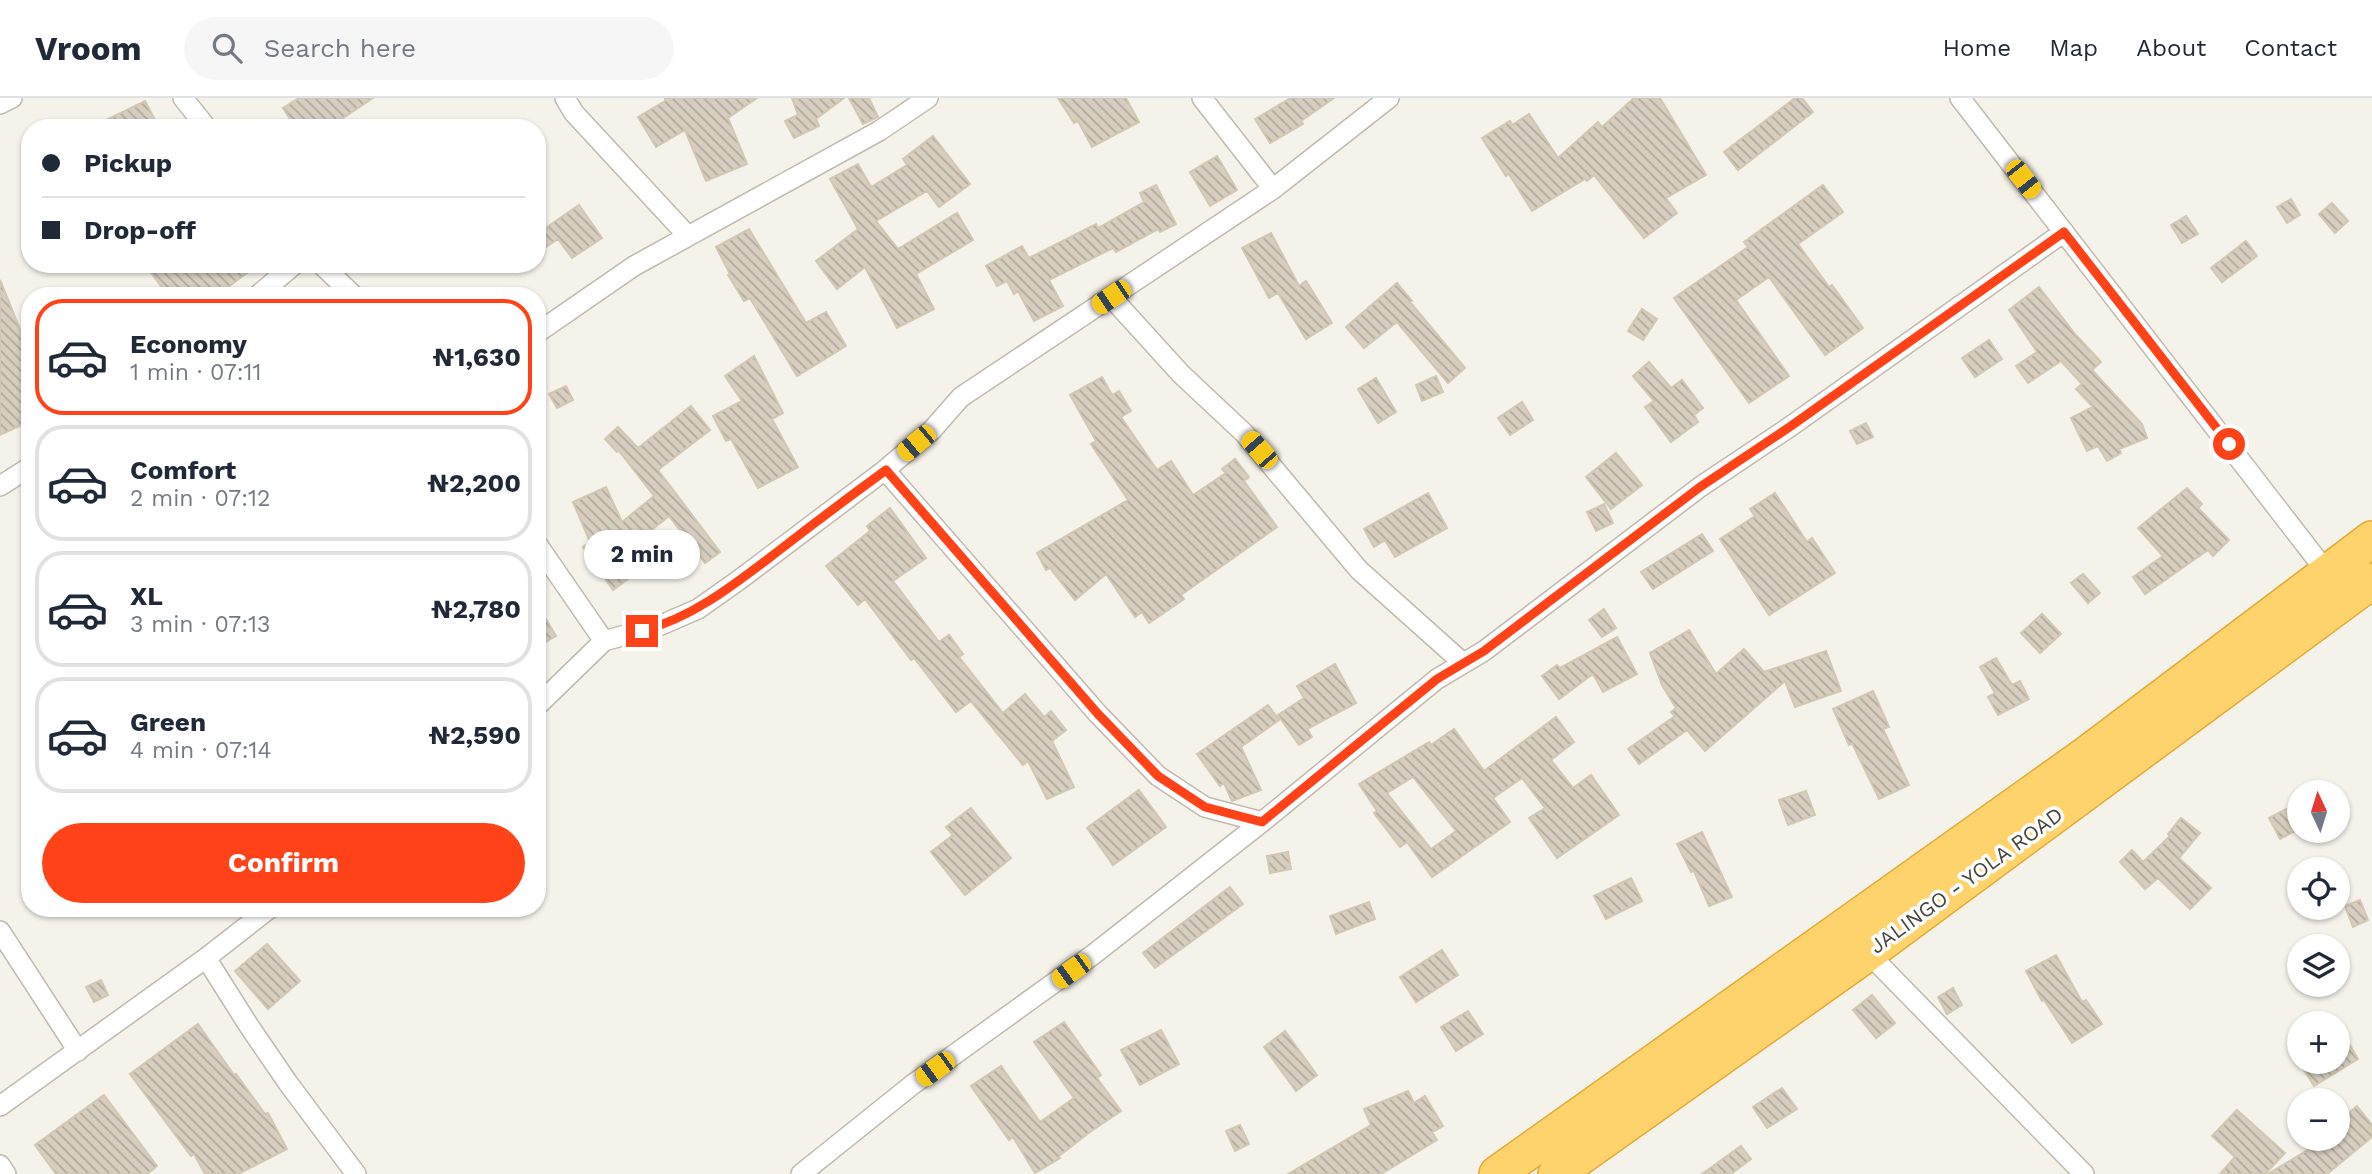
<!DOCTYPE html>
<html lang="en">
<head>
<meta charset="utf-8">
<style>
	:root { --surface:#fff; --page:#f6f6f7; --text:#1f2937; --muted:#747a83; --line:#e0e1e3; --accent:#ff4217 }
	body { margin:0; font-family:"Work Sans",sans-serif; background:var(--page); color:var(--text); height:100vh; display:flex; flex-direction:column; font-size:26px; white-space:nowrap }
	* { box-sizing:border-box; margin:0 }
	p { font-size:23px; color:var(--muted) }
	.icon { flex:none; width:38px; height:38px; fill:none; stroke:currentColor; stroke-width:2; stroke-linecap:round; stroke-linejoin:round }
	.map { position:relative; flex:1; overflow:hidden }
	.panel { position:absolute; left:21px; top:189px; width:525px; height:630px; display:flex; flex-direction:column; background:var(--surface); border-radius:28px; box-shadow:0 2px 5px #0004 }
	.panel>* { flex:none }
	.banner { position:absolute; left:21px; top:21px; width:525px; height:154px; border-radius:28px; box-shadow:0 2px 5px #0004; display:grid; align-content:center; height:154px; padding:0 21px; background:var(--surface) }
	.needle { width:46px; rotate:356deg }
	.tools { position:absolute; left:2287px; top:682px; display:grid; gap:14px }
	.tools a { display:grid; place-items:center; width:63px; height:63px; border-radius:50%; background:var(--surface); box-shadow:0 2px 5px #0004; font-size:35px }
	.end { position:absolute; width:32px; height:32px; margin:-16px; border:9px solid #ff4217; background:#fff; box-shadow:0 0 0 4px #fff }
	.from { border-radius:50% }
	.bubble { position:absolute; height:49px; border-radius:24px; background:var(--surface); box-shadow:0 2px 5px #0004; font-size:23px; font-weight:700; line-height:49px; text-align:center }
	.car { position:absolute; width:21px; height:42px; margin:-21px -10px; border-radius:9px; box-shadow:0 0 5px 2px #0007; background:linear-gradient(#f5c518 24%,#345 0 40%,#f5c518 0 76%,#345 0 86%,#f5c518 0) }
	.banner b { display:flex; align-items:center; gap:24px; height:66px; font-size:26px }
	.banner b+b { border-top:2px solid var(--line) }
	.banner i { width:18px; height:18px; background:var(--text) }
	ul { padding:12px 0 0; list-style:none }
	li { display:flex; align-items:center; gap:21px; height:116px; margin:0 14px 10px; padding:0 7px; border:4px solid var(--line); border-radius:28px }
	li div { flex:1 }
	li b { display:block; font-size:26px }
	li em { font-style:normal; font-weight:700 }
	li.active { border-color:var(--accent) }
	li>.icon { width:63px; height:63px; stroke-width:1.5 }
	.primary-button { display:flex; gap:14px; margin-top:auto; padding:14px 21px }
	.primary-button a { flex:1; height:80px; border-radius:42px; background:var(--accent); color:#fff; font-size:28px; font-weight:700; line-height:80px; text-align:center }
	header { display:flex; align-items:center; gap:42px; box-sizing:border-box; height:98px; padding:0 35px; background:var(--surface); border-bottom:2px solid var(--line) }
	header strong { font-size:33px }
	nav { display:flex; gap:38px; margin-inline-start:auto; font-size:24px }
	.search { width:490px; height:63px; background:var(--page); display:flex; align-items:center; gap:18px; box-sizing:border-box; padding:0 24px; border-radius:38px; color:var(--muted); font-size:26px }
	.map>svg:first-child { display:block }
	.building { fill:url(#building-back-hatch); stroke:#d2c7b1; stroke-width:2; fill-rule:evenodd }
	.lines { fill:none; stroke-linecap:round; stroke-linejoin:round }
	.street-casing { stroke:#c1baac; stroke-width:22 }
	.highway-casing { stroke:#e2a937; stroke-width:38 }
	.street { stroke:#fff; stroke-width:19 }
	.highway { stroke:#ffd36b; stroke-width:35 }
	.route { stroke:#ff4217; stroke-width:9 }
	.labels { text-anchor:middle; dominant-baseline:central; stroke-width:7; stroke-linejoin:round; paint-order:stroke }
	.street-label { font-size:21px; fill:#494337; stroke:#fff }
</style>
</head>
<body>
<header>
<strong>Vroom</strong>
<div class="search"><svg class="icon" aria-label="search" viewBox="0 0 24 24"><circle cx="10" cy="10" r="6"/><path d="M15 15l6 6"/></svg>Search here</div>
<nav><a>Home</a><a>Map</a><a>About</a><a>Contact</a></nav>
</header>
<div class="map">
<svg width="2372" height="1076" viewBox="0 0 2372 1076">
	<defs>
		<pattern id="building-back-hatch" width="6" height="6" patternUnits="userSpaceOnUse" patternTransform="scale(1.75)"><rect width="6" height="6" fill="#d7cebf"/><path d="M-1 5l2 2M0 0l6 6M5-1l2 2" fill="none" stroke="#b0a99c"/></pattern>
	</defs>
	<rect width="100%" height="100%" fill="#f5f2ea"/>
	<path class="building" d="M299,0H373L328,30H296L283,10Z
		M665,0H757L728,20L747,66L706,83L685,32L656,49L638,19L665,3Z
		M792,0H844L816,21L819,28L794,40L785,23L798,17Z
		M849,0H869L878,19L863,26Z
		M1058,0H1126L1139,24L1092,49L1078,23L1074,25Z
		M1291,0H1334L1301,23L1303,26L1270,45L1255,21Z
		M1634,0H1660L1706,77L1666,100L1677,115L1644,140L1594,77L1587,83L1585,81L1532,113L1509,76L1506,78L1482,40L1510,23L1512,27L1529,16L1558,60L1598,24L1602,29Z
		M1795,0H1802L1813,14L1738,72L1724,54Z
		M145,3L156,24L144,30H90Z
		M933,38L970,86L939,109L927,93L876,123L898,151L957,115L973,142L916,176L934,211L897,230L865,169L837,191L816,163L858,131L830,81L858,66L871,89L907,67L903,61Z
		M1217,58L1237,92L1210,108L1190,74Z
		M1156,87L1176,126L1160,134L1158,131L1116,154L1113,150L1049,182L1063,208L1034,223L1018,193L1014,196L1007,183L997,188L986,168L1022,148L1029,160L1096,126L1098,130L1144,104L1140,95Z
		M1823,87L1843,114L1798,146L1829,189L1832,187L1863,230L1825,257L1769,179L1736,202L1789,278L1749,305L1674,200L1748,149L1744,144Z
		M2291,101L2300,117L2287,125L2277,109Z
		M2332,105L2348,123L2335,135L2319,116Z
		M579,107L602,140L572,160L558,141L537,155V136Z
		M2186,118L2198,136L2182,145L2171,127Z
		M749,131L806,225L826,214L846,248L797,278L750,200L744,203L728,177L730,176L716,149Z
		M1271,135L1299,188L1306,183L1332,225L1306,241L1278,195L1269,200L1242,150Z
		M2246,143L2257,158L2222,184L2211,170Z
		M145,166H259L216,198H168Z
		M0,182L30,256V323L0,337Z
		M1397,185L1412,203L1410,204L1465,270L1448,285L1397,224L1364,250L1346,229Z
		M2039,189L2075,236L2101,264L2092,272L2142,326L2147,340L2119,351L2121,355L2107,363L2098,348L2087,353L2071,320L2093,309L2076,291L2082,286L2061,263L2028,285L2016,268L2037,254L2009,212Z
		M1642,211L1657,221L1643,242L1628,233Z
		M1989,242L2002,261L1975,279L1962,260Z
		M754,258L783,315L772,321L798,369L758,390L731,341L726,343L713,318L742,303L725,278Z
		M1649,264L1671,290L1682,282L1703,310L1694,317L1698,324L1671,344L1645,309L1654,303L1633,278Z
		M1436,278L1443,294L1422,303L1416,287Z
		M1102,279L1112,297L1119,293L1131,313L1121,319L1157,372L1171,363L1193,397L1226,375L1222,371L1235,361L1249,379L1244,383L1277,429L1181,497L1184,501L1149,525L1142,514L1135,519L1106,476L1075,502L1050,470L1046,472L1037,455L1128,402L1091,346L1096,343L1070,297Z
		M1376,280L1396,314L1378,325L1358,291Z
		M566,288L573,302L557,310L549,296Z
		M1522,304L1533,322L1510,337L1498,320Z
		M691,308L710,332L658,372L720,454L705,465L669,418L637,444L646,457L635,465L640,472L613,492L583,449L590,444L573,404L606,389L622,424L654,398L619,353L617,354L605,341L618,329L638,350Z
		M1866,325L1873,339L1857,346L1850,333Z
		M1616,355L1642,387L1611,411L1586,379Z
		M2187,390L2202,406L2198,410L2229,442L2213,458L2208,452L2145,496L2133,479L2163,458L2138,430Z
		M1428,395L1447,430L1395,459L1385,442L1374,449L1364,431Z
		M1775,395L1807,444L1812,440L1835,475L1769,517L1720,441L1755,418L1750,411Z
		M1604,406L1613,425L1596,433L1587,414Z
		M890,410L926,460L893,483L939,544L949,537L963,556L959,559L1003,615L1025,596L1044,619L1051,613L1066,632L1052,643L1074,689L1047,701L1028,663L1023,667L971,603L956,614L914,560L911,562L865,501L858,507L826,468L870,433L867,428Z
		M1702,436L1713,453L1653,491L1641,474Z
		M2083,476L2100,495L2088,505L2071,485Z
		M537,506L556,538L537,549Z
		M1604,511L1616,530L1602,539L1589,522Z
		M2042,516L2061,536L2040,555L2021,535Z
		M1689,532L1716,576L1744,551L1764,574L1826,553L1841,593L1795,609L1785,583L1705,653L1687,632L1639,666L1628,651L1675,618L1671,614L1676,610L1662,587L1650,555Z
		M1617,539L1637,576L1603,594L1593,576L1559,601L1542,578L1557,567L1560,570Z
		M1996,560L2012,587L2020,583L2029,601L1998,617L1988,599L1995,595L1980,569Z
		M1335,566L1356,605L1307,631L1312,639L1299,647L1278,617L1304,600L1297,588Z
		M1873,593L1889,629L1883,631L1909,687L1879,701L1852,645L1849,647L1833,611Z
		M1268,607L1279,622L1241,649L1261,692L1232,703L1224,685L1220,688L1197,656Z
		M1556,619L1574,644L1551,662L1573,690L1591,677L1619,717L1557,760L1529,720L1545,710L1522,680L1493,700L1510,724L1432,779L1407,744L1400,749L1374,715L1377,713L1359,686L1429,644L1431,647L1454,631L1484,673ZM1413,679L1456,733L1431,751L1387,695Z
		M1139,692L1166,729L1113,767L1087,730Z
		M1806,693L1815,717L1788,727L1779,702Z
		M971,710L1011,760L965,797L931,754L953,737L946,729Z
		M2286,711L2297,732L2280,741L2269,720Z
		M2181,720L2200,735L2179,760L2211,790L2190,811L2158,780L2145,791L2120,764L2132,752L2143,764L2170,738L2168,736Z
		M1702,734L1732,799L1709,808L1694,773L1691,774L1677,746Z
		M1288,754L1291,771L1270,775L1267,758Z
		M1631,780L1642,803L1606,821L1594,798Z
		M1230,789L1243,806L1155,870L1143,855Z
		M2360,802L2368,822L2353,829L2345,808Z
		M1369,804L1375,821L1336,836L1330,818Z
		M267,846L300,883L268,911L235,873Z
		M1442,852L1458,877L1416,904L1400,879Z
		M2056,857L2082,904L2086,902L2102,926L2072,945L2044,902L2042,903L2026,873Z
		M101,882L108,897L94,904L86,889Z
		M1953,890L1962,907L1947,916L1938,899Z
		M1872,897L1895,925L1876,940L1853,912Z
		M1468,913L1483,936L1456,953L1441,929Z
		M1064,924L1101,977L1097,980L1121,1013L1090,1034L1059,1058L1060,1060L1035,1075L1013,1039L1009,1042L971,988L1001,968L1040,1024L1074,1000L1034,944Z
		M198,926L234,977L236,976L265,1016L268,1015L287,1051L238,1076H205L194,1056L191,1058L130,976Z
		M2338,927L2358,961L2314,988L2299,964H2338Z
		M1161,932L1179,966L1140,987L1121,952Z
		M1285,933L1317,977L1296,993L1264,949Z
		M1782,990L1797,1011L1767,1030L1753,1009Z
		M1408,993L1414,1005L1425,998L1443,1028L1432,1034L1437,1042L1381,1076H1288L1371,1027L1364,1011Z
		M104,997L157,1068L147,1076H56L35,1047Z
		M2357,1008L2372,1027V1039L2327,1076H2268L2326,1041H2338V1024Z
		M2237,1012L2285,1055L2265,1076H2220L2235,1059L2212,1038Z
		M1240,1027L1249,1046L1235,1053L1226,1033Z
		M1741,1048L1751,1061L1731,1076H1702Z"/>
	<g class="lines">
		<defs>
			<path id="street" d="M183,0L207,30
				M565,0L574,15L687,137
				M1202,0L1273,91
				M1960,0L2332,481
				M0,6L12,0
				M321,166L354,198
				M257,198L295,166
				M1111,199L1181,276L1244,335L1359,472L1463,565
				M537,235L634,168L879,33L928,0
				M885,372L1098,616L1158,678L1205,709L1262,724
				M0,388L30,369
				M537,446L604,543
				M537,608L604,543L661,527L698,511L739,482L885,372L932,332L961,299L1273,91L1389,0
				M0,833L78,953
				M1868,855L2084,1076
				M206,860L249,928L288,985L356,1076
				M0,1008L206,860L270,810
				M0,1067L6,1076
				M801,1076L912,987L1094,856L1262,724L1437,581L1484,553L1700,389L1791,328L2064,134"/>
			<path id="highway" d="M1497,1076L2087,656L2372,441
				M1556,1076L1868,855L2372,483"/>
		</defs>
		<use href="#street" class="street-casing"/>
		<use href="#highway" class="highway-casing"/>
		<use href="#street" class="street"/>
		<use href="#highway" class="highway"/>
	</g>
	<g class="lines">
		<path class="route" d="M642,533C694,519 735,486 777,454C813,426 849,399 886,372L1098,616L1158,678L1205,709L1262,724L1437,581L1484,553L1700,389L1791,328L2064,134L2229,346"/>
	</g>
	<g class="labels">
		<g class="street-label">
			<text transform="translate(1966 782) rotate(-36)">JALINGO - YOLA ROAD</text>
		</g>
	</g>
</svg>
<div class="tools">
<a><svg class="needle" viewBox="-14 -14 28 28"><path d="M0-13l5 13h-10z" fill="#e53935"/><path d="M0 13l5-13h-10z" fill="#747a83"/></svg></a>
<a><svg class="icon" aria-label="locate" viewBox="0 0 24 24"><circle cx="12" cy="12" r="6"/><path d="M12 2v4M12 18v4M2 12h4M18 12h4"/></svg></a>
<a><svg class="icon" aria-label="layers" viewBox="0 0 24 24"><path d="M12 4l9 5-9 5-9-5zM3 14l9 5 9-5"/></svg></a>
<a>+</a>
<a>−</a>
</div>
<i class="end from" style="left:2229px;top:346px"></i>
<i class="end" style="left:642px;top:533px"></i>
<div class="bubble" style="left:584px;top:432px;width:116px">2 min</div>
<i class="car" style="left:2023px;top:81px;rotate:142deg"></i>
<i class="car" style="left:1111px;top:199px;rotate:236deg"></i>
<i class="car" style="left:916px;top:345px;rotate:230deg"></i>
<i class="car" style="left:1259px;top:352px;rotate:319deg"></i>
<i class="car" style="left:1071px;top:873px;rotate:234deg"></i>
<i class="car" style="left:935px;top:971px;rotate:234deg"></i>
<div class="banner">
<b><i class="from"></i>Pickup</b>
<b><i></i>Drop-off</b>
</div>
<section class="panel">
<ul>
<li class="active"><svg class="icon" aria-label="car" viewBox="0 0 24 24"><path d="M5 17H2v-5l4-1 3-4h7l3 4 3 1v5h-3M9 17h6M6 11h13"/><circle cx="7" cy="17" r="2"/><circle cx="17" cy="17" r="2"/></svg><div><b>Economy</b><p>1 min · 07:11</p></div><em>₦1,630</em></li>
<li><svg class="icon" aria-label="car" viewBox="0 0 24 24"><path d="M5 17H2v-5l4-1 3-4h7l3 4 3 1v5h-3M9 17h6M6 11h13"/><circle cx="7" cy="17" r="2"/><circle cx="17" cy="17" r="2"/></svg><div><b>Comfort</b><p>2 min · 07:12</p></div><em>₦2,200</em></li>
<li><svg class="icon" aria-label="car" viewBox="0 0 24 24"><path d="M5 17H2v-5l4-1 3-4h7l3 4 3 1v5h-3M9 17h6M6 11h13"/><circle cx="7" cy="17" r="2"/><circle cx="17" cy="17" r="2"/></svg><div><b>XL</b><p>3 min · 07:13</p></div><em>₦2,780</em></li>
<li><svg class="icon" aria-label="car" viewBox="0 0 24 24"><path d="M5 17H2v-5l4-1 3-4h7l3 4 3 1v5h-3M9 17h6M6 11h13"/><circle cx="7" cy="17" r="2"/><circle cx="17" cy="17" r="2"/></svg><div><b>Green</b><p>4 min · 07:14</p></div><em>₦2,590</em></li>
</ul>
<div class="primary-button"><a>Confirm</a></div>
</section>
</div>
</body>
</html>
